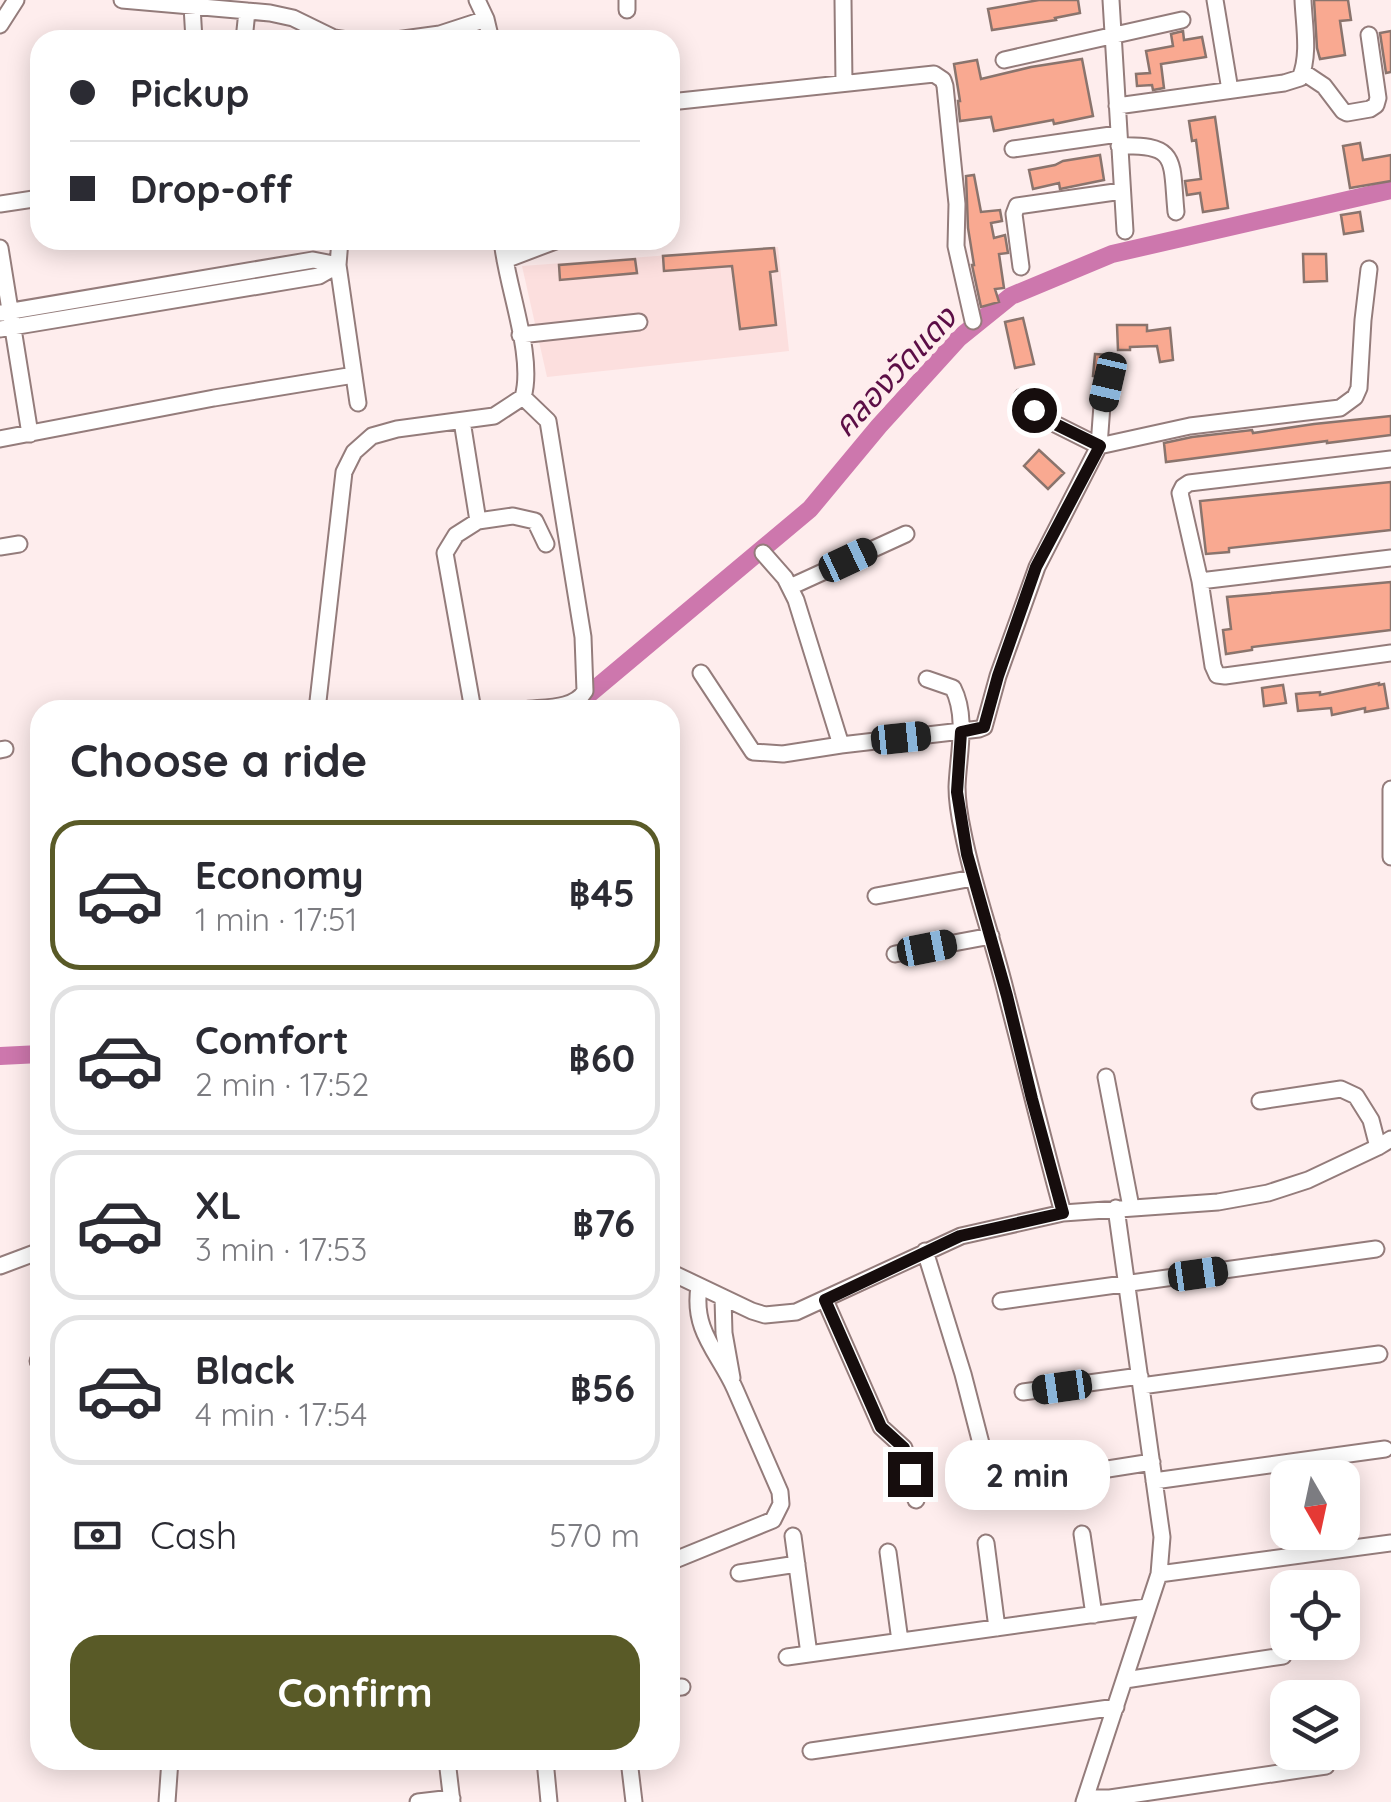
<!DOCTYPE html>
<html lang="en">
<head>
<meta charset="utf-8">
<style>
	:root { --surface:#fff; --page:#f2f2f3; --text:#2b2b33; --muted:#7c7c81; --line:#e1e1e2; --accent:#595a27 }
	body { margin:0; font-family:Quicksand,"Noto Sans Thai",sans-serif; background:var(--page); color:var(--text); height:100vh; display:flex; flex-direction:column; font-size:38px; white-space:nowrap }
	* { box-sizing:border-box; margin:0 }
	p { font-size:32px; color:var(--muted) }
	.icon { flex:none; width:55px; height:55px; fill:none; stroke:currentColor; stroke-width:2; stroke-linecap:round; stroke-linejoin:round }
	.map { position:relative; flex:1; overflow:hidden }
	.panel { position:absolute; left:30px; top:700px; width:650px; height:1070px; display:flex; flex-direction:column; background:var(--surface); border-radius:30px; box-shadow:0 5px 25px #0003 }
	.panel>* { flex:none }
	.top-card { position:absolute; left:30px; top:30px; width:650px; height:220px; border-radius:30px; box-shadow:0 5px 25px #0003; display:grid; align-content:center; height:220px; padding:0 40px; background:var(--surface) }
	.needle { width:65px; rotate:171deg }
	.buttons { position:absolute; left:1270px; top:1460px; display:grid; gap:20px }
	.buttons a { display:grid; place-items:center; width:90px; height:90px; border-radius:20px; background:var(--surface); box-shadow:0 5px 25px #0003; font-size:50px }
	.end { position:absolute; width:45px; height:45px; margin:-22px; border:12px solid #160d0d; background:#fff; box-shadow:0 0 0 5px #fff }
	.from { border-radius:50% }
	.bubble { position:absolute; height:70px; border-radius:30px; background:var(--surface); box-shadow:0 5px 25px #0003; font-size:32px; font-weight:700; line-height:70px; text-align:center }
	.car { position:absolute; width:30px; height:60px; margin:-30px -15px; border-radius:12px; box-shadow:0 0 8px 2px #0007; background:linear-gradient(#222 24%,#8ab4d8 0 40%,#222 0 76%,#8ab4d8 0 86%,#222 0) }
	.top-card b { display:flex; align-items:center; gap:35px; height:95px; font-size:38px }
	.top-card b+b { border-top:2px solid var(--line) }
	.top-card i { width:25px; height:25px; background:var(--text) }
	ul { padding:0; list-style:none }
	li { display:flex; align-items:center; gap:30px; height:150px; margin:0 20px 15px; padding:0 20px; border:5px solid var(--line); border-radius:30px }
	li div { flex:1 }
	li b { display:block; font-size:38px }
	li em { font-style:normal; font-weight:700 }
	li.on { border-color:var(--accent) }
	li>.icon { width:90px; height:90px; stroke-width:1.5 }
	h2 { padding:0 40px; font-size:45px; line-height:120px }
	.pay { display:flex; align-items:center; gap:25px; height:110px; padding:0 40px; font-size:38px }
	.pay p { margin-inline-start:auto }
	.button { display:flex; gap:20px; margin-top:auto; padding:20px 40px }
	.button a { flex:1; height:115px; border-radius:30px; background:var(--accent); color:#fff; font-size:40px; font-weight:700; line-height:115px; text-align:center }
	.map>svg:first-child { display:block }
	.built { fill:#fcdfde }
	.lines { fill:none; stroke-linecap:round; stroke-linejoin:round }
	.canal { stroke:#cd77ad; stroke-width:18 }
	.building { fill:#f9a991; stroke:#8a746d; stroke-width:2.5 }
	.minor-casing { stroke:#947c7b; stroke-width:19 }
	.minor { stroke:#fff; stroke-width:15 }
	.route { stroke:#160d0d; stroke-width:12 }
	.labels { text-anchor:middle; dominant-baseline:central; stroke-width:10; stroke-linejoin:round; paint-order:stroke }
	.water-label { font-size:32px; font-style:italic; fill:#5c0e46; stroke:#feeded }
</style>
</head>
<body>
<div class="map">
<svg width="1391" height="1802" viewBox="0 0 1391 1802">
	<rect width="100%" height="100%" fill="#feeded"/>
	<path class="built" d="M778,247L789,351L547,377L522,266Z"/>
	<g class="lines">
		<path class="canal" d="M576,705L810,509L879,426L959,338L1011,296L1112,254L1391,190
			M0,1056L40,1054"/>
	</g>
	<path class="building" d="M1039,0H1078L1080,13L1055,18L1056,20L992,30L988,9Z
		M1314,0H1348L1351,20L1340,21L1345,55L1320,59L1317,48Z
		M1183,31L1184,40L1202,37L1206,57L1161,64L1164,88L1153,90L1152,85L1137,86L1136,74L1150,73L1146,51L1173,46L1171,34Z
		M1391,31V72L1386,73L1380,33Z
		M1082,59L1093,116L1054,124L1053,120L994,131L991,117L960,121L958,101H960L954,64L977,60L981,79L1031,67Z
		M1215,117L1228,208L1203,212L1200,193L1187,195L1185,181L1201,179L1196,140L1192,141L1189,121Z
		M1360,143L1363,160L1391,155V181L1350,188L1343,146Z
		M1100,155L1104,180L1060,189L1059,183L1033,189L1029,170L1055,165L1063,161Z
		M974,175L981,212L1000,210L1002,221L991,223L994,238L1005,235L1008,253L999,254L1004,288L995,289L999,302L981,307L972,265H974L968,228L966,176Z
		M1360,212L1363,231L1344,234L1341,215Z
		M774,248L777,271L770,272L776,325L740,329L732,266L664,271L663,256Z
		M1303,254H1326L1327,281L1304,282Z
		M635,259L637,273L560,280L559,265Z
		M1023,318L1034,364L1015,368L1005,322Z
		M1117,325H1147V331L1170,328L1173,360L1160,362L1157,346L1130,347V350H1118Z
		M1095,354L1108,355L1107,371L1098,377L1093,376Z
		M1391,416V435L1327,443V441L1166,462L1164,443L1192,437L1252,430L1253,433L1314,424Z
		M1039,450L1064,473L1048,489L1024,466Z
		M1391,482V530L1229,548V552L1206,554L1200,501Z
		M1391,582V630L1252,647V650L1226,654L1223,630L1231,629L1227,597Z
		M1379,683V685L1384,684L1388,708L1365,712V708L1332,715L1331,708L1298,711L1296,694L1320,692V695Z
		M1283,685L1286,703L1264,706L1262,688Z"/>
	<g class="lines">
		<defs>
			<path id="minor" d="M122,0L270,13L293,18L334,38L347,40
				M477,0L486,19L491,40
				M627,0V10
				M843,0L844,83
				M1111,0L1125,231
				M1215,0L1230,90
				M192,6L194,40
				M0,25L16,0
				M244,40L247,11
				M396,40L440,34L486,19
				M1004,60L1182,20
				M1303,72L1324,86L1343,111L1347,113L1370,109L1376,105L1378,98L1369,35
				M670,102L934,74L943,80L945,86L957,204L956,246L973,321
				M1117,106L1284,83L1300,78C1310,55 1304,25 1303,0
				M1119,146C1179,144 1171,160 1176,212
				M1013,149L1118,134
				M0,204L40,198
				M340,240L338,265L358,403
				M0,248L30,434
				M505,260L558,240
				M1021,267L1014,214L1017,206L1122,191
				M0,313L313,260L338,265
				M0,329L319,276L338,265
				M520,335L639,322
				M523,397L548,421L583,637L585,691C574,710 543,707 523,710
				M1022,397L1043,418L1099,446L1190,426L1340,408L1355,397L1359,388L1363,320L1369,269
				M462,421L478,521L456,535L445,553L473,710
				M0,439L214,398L354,375
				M1391,459L1189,483L1183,487L1180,493L1200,581L1213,666L1217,675L1225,676L1391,653
				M478,521L513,516L535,521L546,544
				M0,547L19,544
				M763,553L785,578L796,600L841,745
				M1200,581L1391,558
				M790,587L906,534
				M701,673L753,752L783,754L841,745L979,729L984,727L998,676L1037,567L1099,446L1102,405L1108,382
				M927,679L953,688C968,717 958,756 957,787C957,802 960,819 963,833C974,889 994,942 1007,997C1026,1069 1043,1141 1063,1213
				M317,710L344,472L354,452L372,436L397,429L494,416L523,397C535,356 506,285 502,240
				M0,750L5,749
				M1391,789V857
				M876,896L973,878
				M895,954L991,936
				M1106,1077L1131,1207
				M1260,1101L1341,1089L1356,1096L1371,1120L1378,1147
				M925,1251L963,1374L992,1486
				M0,1266L40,1251
				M670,1272L752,1311L765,1315L796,1312L961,1236L1063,1213L1218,1202L1268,1193L1308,1180L1378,1147L1391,1139
				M723,1298L724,1333L732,1378
				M825,1300L881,1427L904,1448L916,1500
				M1001,1301L1376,1249
				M38,1361L40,1359
				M1141,1386L1379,1354
				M1023,1392L1140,1376
				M1051,1478L1152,1462
				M1154,1481L1385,1449
				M1082,1534L1094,1615
				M793,1536L809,1654
				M986,1543L997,1628
				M888,1552L900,1641
				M670,1562L773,1520L781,1504L780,1492C765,1458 750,1423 735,1389C719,1353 692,1331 699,1287
				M739,1573L797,1564
				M1159,1574L1391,1543
				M787,1657L1147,1607
				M1125,1680L1283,1656
				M670,1688L682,1687
				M811,1751L1116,1707
				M447,1760L452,1802
				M545,1760L549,1802
				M629,1760L634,1802
				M1086,1798H1110L1326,1766
				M167,1802L170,1760
				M418,1802L452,1798
				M1084,1802L1159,1574L1162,1537L1116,1208"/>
		</defs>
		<use href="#minor" class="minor-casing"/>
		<use href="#minor" class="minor"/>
	</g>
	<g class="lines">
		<path class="route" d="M910,1474L904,1448L881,1427L825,1300L960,1236L1063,1213L1032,1099L1007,996L967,854L957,792L961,732L984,727L998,676L1036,567L1100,446L1051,422L1034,410"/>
	</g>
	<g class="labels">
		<g class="water-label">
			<text transform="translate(894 371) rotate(-47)">คลองวัดแดง</text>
		</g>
	</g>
</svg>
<div class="buttons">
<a><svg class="needle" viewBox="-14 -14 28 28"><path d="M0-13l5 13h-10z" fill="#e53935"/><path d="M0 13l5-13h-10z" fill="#7c7c81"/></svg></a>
<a><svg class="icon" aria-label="locate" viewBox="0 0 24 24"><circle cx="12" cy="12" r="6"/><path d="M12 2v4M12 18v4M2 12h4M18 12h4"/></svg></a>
<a><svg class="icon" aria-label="layers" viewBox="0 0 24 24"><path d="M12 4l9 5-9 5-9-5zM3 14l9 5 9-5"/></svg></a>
</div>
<i class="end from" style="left:1034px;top:410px"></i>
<i class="end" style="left:910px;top:1474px"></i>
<div class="bubble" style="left:945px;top:1440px;width:165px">2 min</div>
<i class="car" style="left:1108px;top:382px;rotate:193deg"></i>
<i class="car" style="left:848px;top:560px;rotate:65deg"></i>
<i class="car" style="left:901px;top:738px;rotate:84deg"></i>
<i class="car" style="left:927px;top:948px;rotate:79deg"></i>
<i class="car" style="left:1198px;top:1274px;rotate:82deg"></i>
<i class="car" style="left:1062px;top:1387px;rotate:262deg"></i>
<div class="top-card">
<b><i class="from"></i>Pickup</b>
<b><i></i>Drop-off</b>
</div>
<section class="panel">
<h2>Choose a ride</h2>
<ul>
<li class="on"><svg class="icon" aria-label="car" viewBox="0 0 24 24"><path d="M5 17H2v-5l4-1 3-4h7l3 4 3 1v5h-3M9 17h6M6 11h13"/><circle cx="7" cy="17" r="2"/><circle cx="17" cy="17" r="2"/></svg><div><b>Economy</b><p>1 min · 17:51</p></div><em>฿45</em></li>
<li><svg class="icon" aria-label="car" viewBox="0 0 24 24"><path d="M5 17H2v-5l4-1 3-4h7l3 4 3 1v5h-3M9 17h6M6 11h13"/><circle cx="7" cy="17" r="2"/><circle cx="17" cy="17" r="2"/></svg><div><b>Comfort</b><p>2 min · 17:52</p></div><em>฿60</em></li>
<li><svg class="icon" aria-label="car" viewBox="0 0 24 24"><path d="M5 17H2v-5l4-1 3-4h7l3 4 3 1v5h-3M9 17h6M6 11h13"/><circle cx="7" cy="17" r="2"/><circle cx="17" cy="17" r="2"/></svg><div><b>XL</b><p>3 min · 17:53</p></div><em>฿76</em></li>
<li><svg class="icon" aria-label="car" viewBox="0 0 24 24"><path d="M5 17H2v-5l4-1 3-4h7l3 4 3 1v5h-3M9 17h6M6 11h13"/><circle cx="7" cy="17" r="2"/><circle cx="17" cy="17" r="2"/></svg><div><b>Black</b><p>4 min · 17:54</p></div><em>฿56</em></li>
</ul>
<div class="pay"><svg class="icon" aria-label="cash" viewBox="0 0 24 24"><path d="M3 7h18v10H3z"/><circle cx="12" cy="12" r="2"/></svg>Cash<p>570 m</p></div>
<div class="button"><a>Confirm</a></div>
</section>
</div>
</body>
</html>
